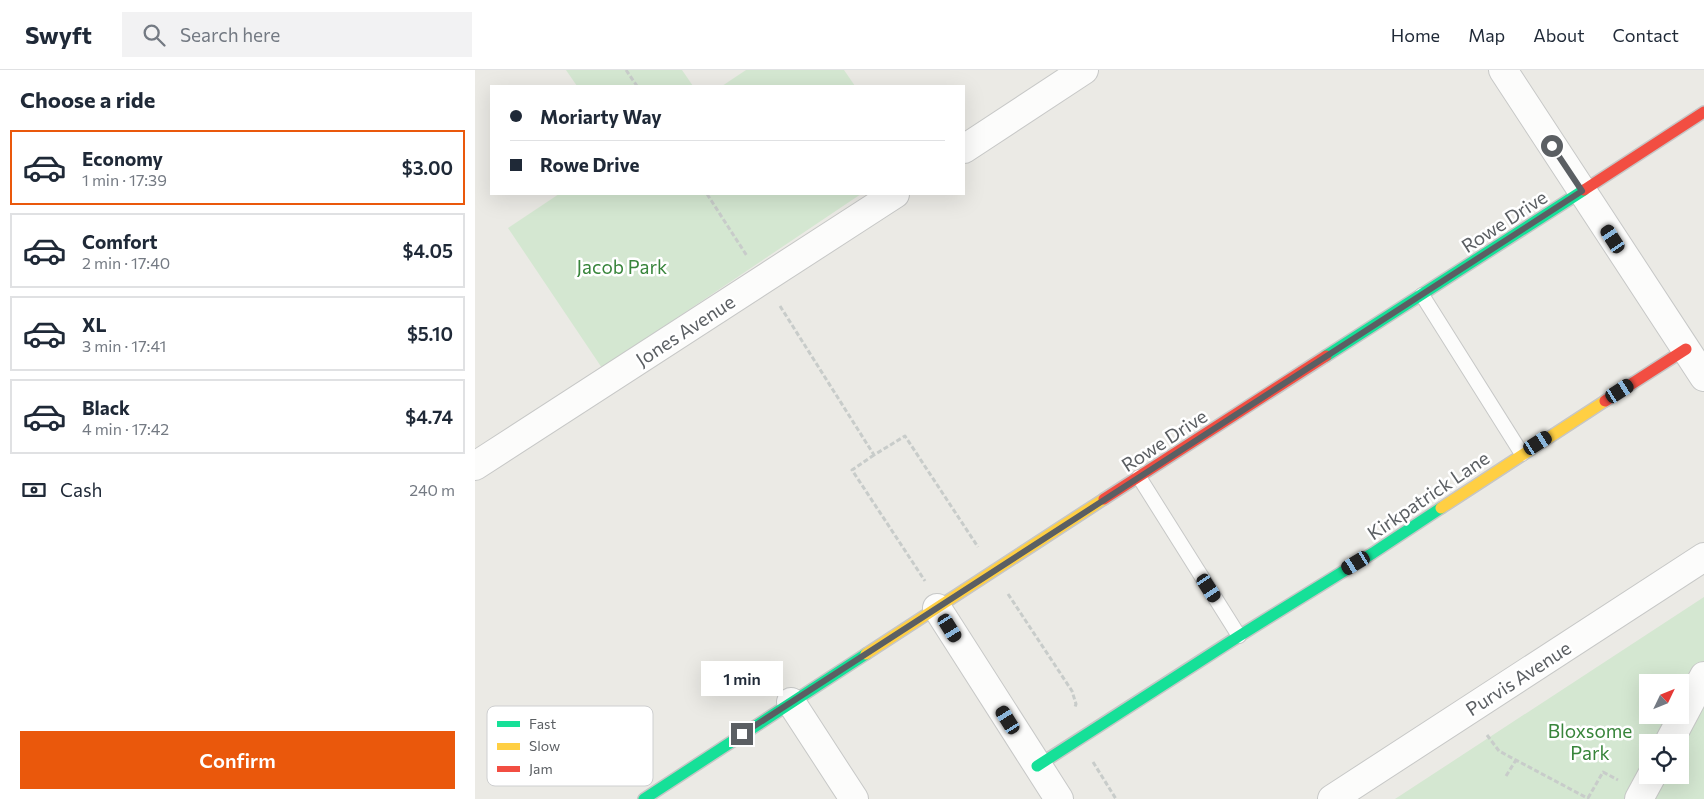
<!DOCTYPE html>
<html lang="en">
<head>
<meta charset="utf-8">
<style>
	:root { --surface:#fff; --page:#f2f2f3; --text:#1f2937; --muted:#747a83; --line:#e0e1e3; --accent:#ea580c }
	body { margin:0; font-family:Commissioner,sans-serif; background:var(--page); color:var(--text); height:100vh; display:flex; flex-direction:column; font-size:19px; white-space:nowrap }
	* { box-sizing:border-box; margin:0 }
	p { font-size:16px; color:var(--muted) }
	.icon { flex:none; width:28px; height:28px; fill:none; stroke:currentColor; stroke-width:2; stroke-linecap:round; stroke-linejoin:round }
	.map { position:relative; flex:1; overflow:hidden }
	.details { display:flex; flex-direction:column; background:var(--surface); width:475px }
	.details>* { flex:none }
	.top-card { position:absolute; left:15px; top:15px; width:475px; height:110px; border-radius:0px; box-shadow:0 5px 20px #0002; display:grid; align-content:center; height:110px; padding:0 20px; background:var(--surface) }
	.needle { width:32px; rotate:47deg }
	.controls { position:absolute; left:1164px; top:604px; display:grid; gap:10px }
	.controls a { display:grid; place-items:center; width:50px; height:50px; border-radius:0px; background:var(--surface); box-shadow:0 5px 20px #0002; font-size:25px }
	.end { position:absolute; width:22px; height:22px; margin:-11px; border:6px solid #5b5f63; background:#fff; box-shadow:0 0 0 2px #fff }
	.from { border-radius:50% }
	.bubble { position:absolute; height:35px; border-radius:0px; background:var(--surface); box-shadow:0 5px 20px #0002; font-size:16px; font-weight:600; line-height:35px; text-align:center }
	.car { position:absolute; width:15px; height:30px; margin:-15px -8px; border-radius:6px; box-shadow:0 0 4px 1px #0007; background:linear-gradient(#222 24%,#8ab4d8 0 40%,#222 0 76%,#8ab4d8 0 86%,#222 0) }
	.top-card b { display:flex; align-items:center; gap:18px; height:48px; font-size:19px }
	.top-card b+b { border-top:1px solid var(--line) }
	.top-card i { width:12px; height:12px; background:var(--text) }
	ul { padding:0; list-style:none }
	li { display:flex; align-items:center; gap:15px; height:75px; margin:0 10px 8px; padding:0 10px; border:2px solid var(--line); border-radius:0px }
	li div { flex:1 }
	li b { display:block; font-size:19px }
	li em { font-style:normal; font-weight:600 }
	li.selected { border-color:var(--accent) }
	li>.icon { width:45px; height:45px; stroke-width:1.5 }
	h2 { padding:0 20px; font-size:22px; line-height:60px }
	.pay { display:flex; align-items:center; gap:12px; height:55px; padding:0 20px; font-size:19px }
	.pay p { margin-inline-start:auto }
	.cta { display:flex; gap:10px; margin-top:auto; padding:10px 20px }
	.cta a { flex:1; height:58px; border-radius:0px; background:var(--accent); color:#fff; font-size:20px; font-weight:600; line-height:58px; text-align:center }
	header { display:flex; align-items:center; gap:30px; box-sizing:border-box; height:70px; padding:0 25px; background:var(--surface); border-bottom:1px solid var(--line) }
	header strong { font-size:24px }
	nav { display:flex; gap:28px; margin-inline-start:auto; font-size:18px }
	.search { width:350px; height:45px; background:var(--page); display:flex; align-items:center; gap:12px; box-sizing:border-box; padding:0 18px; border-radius:0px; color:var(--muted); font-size:19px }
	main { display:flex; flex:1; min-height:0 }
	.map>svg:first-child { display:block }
	.green { fill:#d4e7d1; fill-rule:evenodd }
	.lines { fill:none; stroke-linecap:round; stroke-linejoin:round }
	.lane-casing { stroke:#c7c8c7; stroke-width:16 }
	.street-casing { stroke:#c7c8c7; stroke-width:30 }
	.fast-casing { stroke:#c6c6c6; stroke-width:14 }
	.slow-casing { stroke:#c6c6c6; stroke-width:14 }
	.jam-casing { stroke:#c6c6c6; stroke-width:14 }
	.path { stroke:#c8ccca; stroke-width:3; stroke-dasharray:5 2.5; stroke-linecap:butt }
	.lane { stroke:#fcfcfb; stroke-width:14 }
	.street { stroke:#fcfcfb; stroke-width:28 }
	.fast { stroke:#16e098; stroke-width:11 }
	.slow { stroke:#ffcf43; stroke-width:11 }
	.jam { stroke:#f24e42; stroke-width:11 }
	.route { stroke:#5b5f63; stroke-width:6 }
	.labels { text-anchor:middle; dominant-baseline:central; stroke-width:5; stroke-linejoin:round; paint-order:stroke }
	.street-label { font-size:19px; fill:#5b5f63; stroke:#fff }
	.park-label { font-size:19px; fill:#38853b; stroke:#fff }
	.key { fill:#fff; stroke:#cecfd0; stroke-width:1 }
	.key-label { font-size:14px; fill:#5b5f63 }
</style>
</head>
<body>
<header>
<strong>Swyft</strong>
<div class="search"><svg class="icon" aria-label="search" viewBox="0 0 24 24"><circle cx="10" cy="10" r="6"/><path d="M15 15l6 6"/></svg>Search here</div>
<nav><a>Home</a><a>Map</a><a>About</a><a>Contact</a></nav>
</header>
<main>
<section class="details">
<h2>Choose a ride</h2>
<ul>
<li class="selected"><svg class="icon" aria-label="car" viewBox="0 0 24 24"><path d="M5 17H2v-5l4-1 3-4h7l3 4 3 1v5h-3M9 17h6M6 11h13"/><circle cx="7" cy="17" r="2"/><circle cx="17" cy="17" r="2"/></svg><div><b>Economy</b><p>1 min · 17:39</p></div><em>$3.00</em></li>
<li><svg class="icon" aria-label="car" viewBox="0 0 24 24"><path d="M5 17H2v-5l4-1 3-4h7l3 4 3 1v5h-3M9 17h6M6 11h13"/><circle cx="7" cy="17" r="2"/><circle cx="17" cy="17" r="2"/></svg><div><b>Comfort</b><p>2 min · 17:40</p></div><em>$4.05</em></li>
<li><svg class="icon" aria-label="car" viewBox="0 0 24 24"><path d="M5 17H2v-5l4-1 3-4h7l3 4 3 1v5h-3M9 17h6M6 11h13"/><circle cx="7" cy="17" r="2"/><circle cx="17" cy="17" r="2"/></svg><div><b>XL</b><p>3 min · 17:41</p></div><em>$5.10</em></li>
<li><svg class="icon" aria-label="car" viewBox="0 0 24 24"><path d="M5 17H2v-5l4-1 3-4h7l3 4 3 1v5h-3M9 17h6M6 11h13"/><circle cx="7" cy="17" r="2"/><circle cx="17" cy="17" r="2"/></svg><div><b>Black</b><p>4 min · 17:42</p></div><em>$4.74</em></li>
</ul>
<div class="pay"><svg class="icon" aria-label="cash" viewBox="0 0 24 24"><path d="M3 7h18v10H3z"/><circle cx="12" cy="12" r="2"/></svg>Cash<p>240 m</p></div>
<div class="cta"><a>Confirm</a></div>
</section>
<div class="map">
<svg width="1229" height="729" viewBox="0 0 1229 729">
	<rect width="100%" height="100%" fill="#ebeae5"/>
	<path class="green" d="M91,0H207L218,16H102Z
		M271,0H369L380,16H247Z
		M84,124H386L127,298L33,158Z
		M1229,527V729H920ZM1172,612H1205V645H1172ZM1172,672H1205V705H1172Z"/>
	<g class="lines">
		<defs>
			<path id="lane" d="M947,225L1047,384
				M664,407L764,566"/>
			<path id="street" d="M1028,0L1229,307
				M489,79L609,0
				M0,396L420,124
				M462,538L584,729
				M316,632L379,729
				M1194,672L1229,606
				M857,729L1229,487
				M1164,729L1177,705"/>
			<path id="fast" d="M851,286L1109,120
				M562,696L764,566L898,483L966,438
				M169,729L391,584"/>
			<path id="slow" d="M966,438L1130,331
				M391,584L629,429"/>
			<path id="jam" d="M1109,120L1229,42
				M1130,331L1211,279
				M629,429L851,286"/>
		</defs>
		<use href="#lane" class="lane-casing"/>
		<use href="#street" class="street-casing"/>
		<use href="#fast" class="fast-casing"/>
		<use href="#slow" class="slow-casing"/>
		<use href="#jam" class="jam-casing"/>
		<path class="path" d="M151,0L162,16
			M232,124L272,186
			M305,236L399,385L430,366L503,477
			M399,385L377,400L450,511
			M533,524L597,621L601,634L600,637
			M1165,633L1172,637
			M1012,665L1024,681L1114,729
			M618,692L641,729
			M1031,706L1041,690
			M1113,728L1128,702L1143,710"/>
		<use href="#lane" class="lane"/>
		<use href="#street" class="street"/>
		<use href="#fast" class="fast"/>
		<use href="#slow" class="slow"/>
		<use href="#jam" class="jam"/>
	</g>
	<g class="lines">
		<path class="route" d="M267,664L1107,121L1077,76"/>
	</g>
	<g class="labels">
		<g class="street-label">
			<text transform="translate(1029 151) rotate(-33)">Rowe Drive</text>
			<text transform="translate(210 260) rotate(-33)">Jones Avenue</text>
			<text transform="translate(689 370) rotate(-33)">Rowe Drive</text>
			<text transform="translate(953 425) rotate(-34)">Kirkpatrick Lane</text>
			<text transform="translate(1043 608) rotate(-33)">Purvis Avenue</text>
		</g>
		<g class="park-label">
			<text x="147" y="196">Jacob Park</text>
			<text x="1115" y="660">Bloxsome<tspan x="1115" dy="22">Park</tspan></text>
		</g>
	</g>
	<rect x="12" y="636" width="166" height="80" rx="8" class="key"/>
	<rect x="22" y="651" width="23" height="6" fill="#16e098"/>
	<rect x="22" y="673" width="23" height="7" fill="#ffcf43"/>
	<rect x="22" y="696" width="23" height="6" fill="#f24e42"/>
	<g class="key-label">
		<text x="54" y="659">Fast</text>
		<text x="54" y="681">Slow</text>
		<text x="54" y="704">Jam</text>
	</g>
</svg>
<div class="controls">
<a><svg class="needle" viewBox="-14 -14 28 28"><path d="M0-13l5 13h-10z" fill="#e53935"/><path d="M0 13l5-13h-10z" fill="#747a83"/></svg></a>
<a><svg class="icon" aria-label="locate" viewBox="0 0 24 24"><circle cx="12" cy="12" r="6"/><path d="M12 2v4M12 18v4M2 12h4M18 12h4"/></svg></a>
</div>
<i class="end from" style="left:1077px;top:76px"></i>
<i class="end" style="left:267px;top:664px"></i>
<div class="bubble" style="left:226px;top:591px;width:82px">1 min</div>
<i class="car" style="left:1138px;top:169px;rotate:327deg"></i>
<i class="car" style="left:1145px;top:321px;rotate:57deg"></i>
<i class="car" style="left:1063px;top:373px;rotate:58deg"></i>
<i class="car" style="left:881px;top:493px;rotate:239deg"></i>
<i class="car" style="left:734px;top:518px;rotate:147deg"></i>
<i class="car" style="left:475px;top:558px;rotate:148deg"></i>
<i class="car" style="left:533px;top:650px;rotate:328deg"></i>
<div class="top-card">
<b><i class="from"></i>Moriarty Way</b>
<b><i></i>Rowe Drive</b>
</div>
</div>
</main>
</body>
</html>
